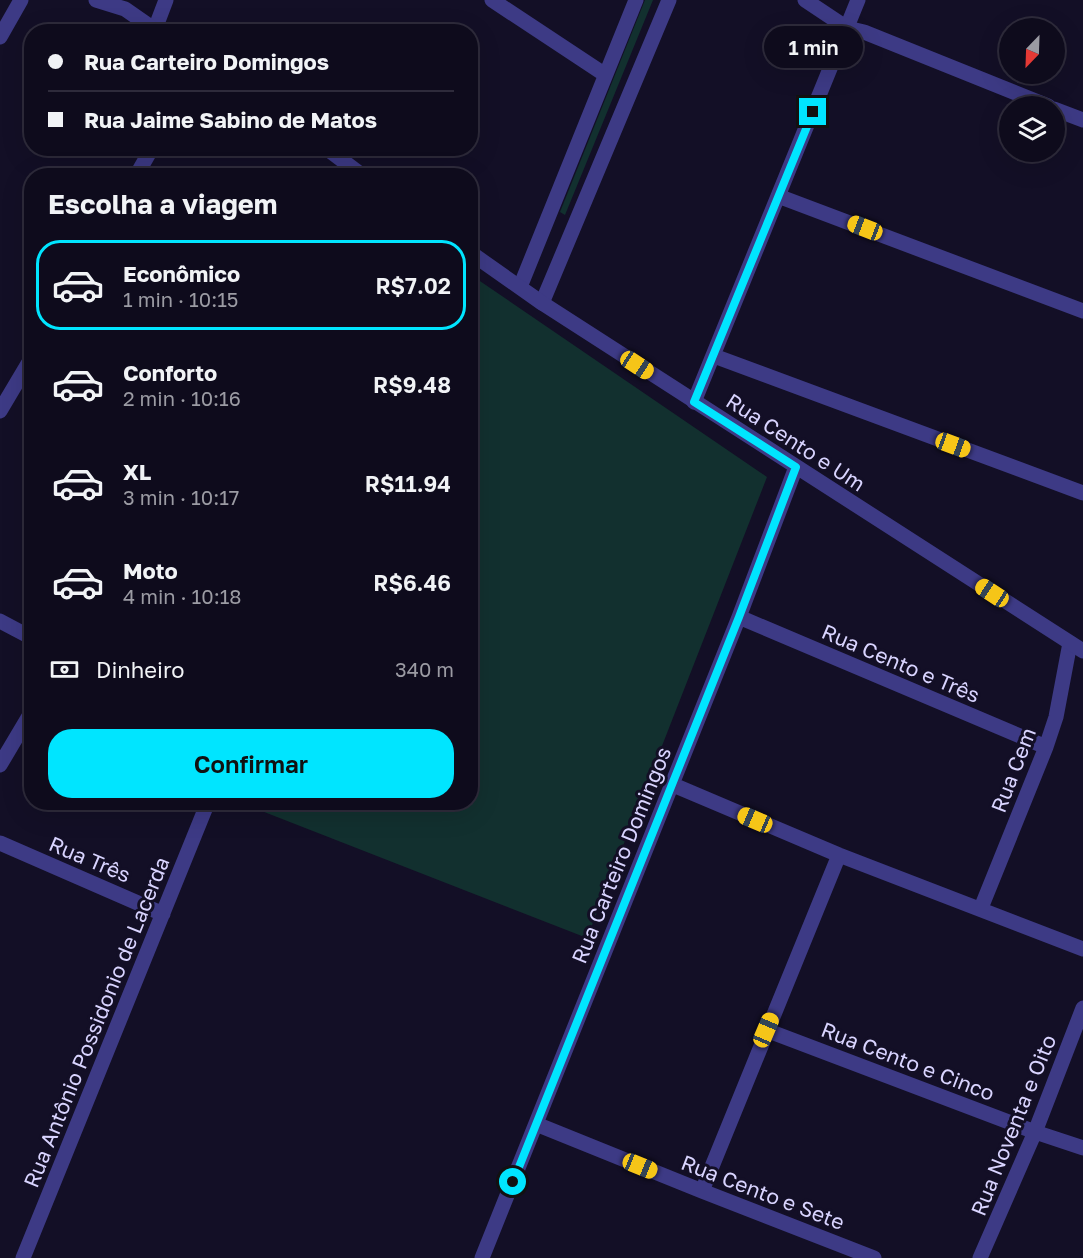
<!DOCTYPE html>
<html lang="pt">
<head>
<meta charset="utf-8">
<style>
	:root { --surface:#0e0b1c; --page:#171425; --text:#f1f3f6; --muted:#9b9ba3; --line:#2e2b3b; --accent:#00e5ff }
	body { margin:0; font-family:"Golos Text",sans-serif; background:var(--page); color:var(--text); height:100vh; display:flex; flex-direction:column; font-size:22px; white-space:nowrap }
	* { box-sizing:border-box; margin:0 }
	p { font-size:20px; color:var(--muted) }
	.icon { flex:none; width:33px; height:33px; fill:none; stroke:currentColor; stroke-width:2; stroke-linecap:round; stroke-linejoin:round }
	.map { position:relative; flex:1; overflow:hidden }
	.side { position:absolute; left:24px; top:168px; width:454px; height:642px; display:flex; flex-direction:column; background:var(--surface); border-radius:24px; box-shadow:0 6px 24px #0002,0 0 0 2px var(--line) }
	.side>* { flex:none }
	.top-card { position:absolute; left:24px; top:24px; width:454px; height:132px; border-radius:24px; box-shadow:0 6px 24px #0002,0 0 0 2px var(--line); display:grid; align-content:center; height:132px; padding:0 24px; background:var(--surface) }
	.needle { width:39px; rotate:203deg }
	.buttons { position:absolute; left:999px; top:18px; display:grid; gap:12px }
	.buttons a { display:grid; place-items:center; width:66px; height:66px; border-radius:50%; background:var(--surface); box-shadow:0 6px 24px #0002,0 0 0 2px var(--line); font-size:30px }
	.end { position:absolute; width:27px; height:27px; margin:-14px; border:8px solid #00e5ff; background:#111; box-shadow:0 0 0 3px #111 }
	.from { border-radius:50% }
	.bubble { position:absolute; height:42px; border-radius:21px; background:var(--surface); box-shadow:0 6px 24px #0002,0 0 0 2px var(--line); font-size:20px; font-weight:600; line-height:42px; text-align:center }
	.car { position:absolute; width:18px; height:36px; margin:-18px -9px; border-radius:8px; box-shadow:0 0 4px 2px #0007; background:linear-gradient(#f5c518 24%,#345 0 40%,#f5c518 0 76%,#345 0 86%,#f5c518 0) }
	.top-card b { display:flex; align-items:center; gap:21px; height:57px; font-size:22px }
	.top-card b+b { border-top:2px solid var(--line) }
	.top-card i { width:15px; height:15px; background:var(--text) }
	ul { padding:0; list-style:none }
	li { display:flex; align-items:center; gap:18px; height:90px; margin:0 12px 9px; padding:0 12px; border:3px solid transparent; border-radius:24px }
	li div { flex:1 }
	li b { display:block; font-size:22px }
	li em { font-style:normal; font-weight:600 }
	li.selected { border-color:var(--accent) }
	li>.icon { width:54px; height:54px; stroke-width:1.5 }
	h2 { padding:0 24px; font-size:27px; line-height:72px }
	.pay { display:flex; align-items:center; gap:15px; height:66px; padding:0 24px; font-size:22px }
	.pay p { margin-inline-start:auto }
	.button { display:flex; gap:12px; margin-top:auto; padding:12px 24px }
	.button a { flex:1; height:69px; border-radius:24px; background:var(--accent); color:#111; font-size:24px; font-weight:600; line-height:69px; text-align:center }
	.map>svg:first-child { display:block }
	.green { fill:#12302f }
	.lines { fill:none; stroke-linecap:round; stroke-linejoin:round }
	.minor { stroke:#3d3a85; stroke-width:15 }
	.tertiary { stroke:#3d3a85; stroke-width:15 }
	.route { stroke:#00e5ff; stroke-width:8 }
	.labels { text-anchor:middle; dominant-baseline:central; stroke-width:6; stroke-linejoin:round; paint-order:stroke }
	.street-label { font-size:21px; fill:#d9d4ff; stroke:#130f26 }
</style>
</head>
<body>
<div class="map">
<svg width="1083" height="1258" viewBox="0 0 1083 1258">
	<rect width="100%" height="100%" fill="#130f26"/>
	<path class="green" d="M645,0H653L565,215L560,212Z
		M471,275L767,477L587,938L241,803L471,802Z"/>
	<g class="lines">
		<path class="minor" d="M492,0L604,74
			M805,0L847,28L864,32L1048,106
			M155,29L166,0
			M0,37L21,0
			M1054,109L1083,120
			M136,176L152,148
			M778,196L1083,311
			M520,287L636,0
			M542,303L669,0
			M714,356L1083,493
			M694,402L858,0
			M0,411L32,357
			M739,617L1046,747
			M0,621L32,638
			M0,765L32,711
			M671,784L839,855L1083,949
			M0,843L163,914
			M981,908L1046,747L1056,717L1070,643
			M766,1030L1035,1132L1083,1148
			M536,1124L702,1191L874,1258
			M702,1191L839,855
			M23,1258L208,802
			M482,1258L739,617L796,467
			M980,1258L1035,1132L1083,1008"/>
		<path class="tertiary" d="M96,0L125,9L158,32
			M326,148L363,176
			M471,253L542,303L1083,651"/>
	</g>
	<g class="lines">
		<path class="route" d="M513,1182L739,617L796,467L694,402L813,112"/>
	</g>
	<g class="labels">
		<g class="street-label">
			<text transform="translate(796 442) rotate(33)">Rua Cento e Um</text>
			<text transform="translate(901 663) rotate(23)">Rua Cento e Três</text>
			<text transform="translate(1013 770) rotate(-69)">Rua Cem</text>
			<text transform="translate(621 855) rotate(-68)">Rua Carteiro Domingos</text>
			<text transform="translate(90 859) rotate(23)">Rua Três</text>
			<text transform="translate(96 1022) rotate(-68)">Rua Antônio Possidonio de Lacerda</text>
			<text transform="translate(908 1061) rotate(21)">Rua Cento e Cinco</text>
			<text transform="translate(1013 1125) rotate(-68)">Rua Noventa e Oito</text>
			<text transform="translate(763 1192) rotate(21)">Rua Cento e Sete</text>
		</g>
	</g>
</svg>
<div class="buttons">
<a><svg class="needle" viewBox="-14 -14 28 28"><path d="M0-13l5 13h-10z" fill="#e53935"/><path d="M0 13l5-13h-10z" fill="#9b9ba3"/></svg></a>
<a><svg class="icon" aria-label="layers" viewBox="0 0 24 24"><path d="M12 4l9 5-9 5-9-5zM3 14l9 5 9-5"/></svg></a>
</div>
<i class="end from" style="left:513px;top:1182px"></i>
<i class="end" style="left:813px;top:112px"></i>
<div class="bubble" style="left:764px;top:26px;width:99px">1 min</div>
<i class="car" style="left:865px;top:228px;rotate:291deg"></i>
<i class="car" style="left:637px;top:365px;rotate:123deg"></i>
<i class="car" style="left:953px;top:445px;rotate:110deg"></i>
<i class="car" style="left:992px;top:593px;rotate:303deg"></i>
<i class="car" style="left:755px;top:820px;rotate:293deg"></i>
<i class="car" style="left:766px;top:1030px;rotate:23deg"></i>
<i class="car" style="left:640px;top:1166px;rotate:112deg"></i>
<div class="top-card">
<b><i class="from"></i>Rua Carteiro Domingos</b>
<b><i></i>Rua Jaime Sabino de Matos</b>
</div>
<section class="side">
<h2>Escolha a viagem</h2>
<ul>
<li class="selected"><svg class="icon" aria-label="car" viewBox="0 0 24 24"><path d="M5 17H2v-5l4-1 3-4h7l3 4 3 1v5h-3M9 17h6M6 11h13"/><circle cx="7" cy="17" r="2"/><circle cx="17" cy="17" r="2"/></svg><div><b>Econômico</b><p>1 min · 10:15</p></div><em>R$7.02</em></li>
<li><svg class="icon" aria-label="car" viewBox="0 0 24 24"><path d="M5 17H2v-5l4-1 3-4h7l3 4 3 1v5h-3M9 17h6M6 11h13"/><circle cx="7" cy="17" r="2"/><circle cx="17" cy="17" r="2"/></svg><div><b>Conforto</b><p>2 min · 10:16</p></div><em>R$9.48</em></li>
<li><svg class="icon" aria-label="car" viewBox="0 0 24 24"><path d="M5 17H2v-5l4-1 3-4h7l3 4 3 1v5h-3M9 17h6M6 11h13"/><circle cx="7" cy="17" r="2"/><circle cx="17" cy="17" r="2"/></svg><div><b>XL</b><p>3 min · 10:17</p></div><em>R$11.94</em></li>
<li><svg class="icon" aria-label="car" viewBox="0 0 24 24"><path d="M5 17H2v-5l4-1 3-4h7l3 4 3 1v5h-3M9 17h6M6 11h13"/><circle cx="7" cy="17" r="2"/><circle cx="17" cy="17" r="2"/></svg><div><b>Moto</b><p>4 min · 10:18</p></div><em>R$6.46</em></li>
</ul>
<div class="pay"><svg class="icon" aria-label="cash" viewBox="0 0 24 24"><path d="M3 7h18v10H3z"/><circle cx="12" cy="12" r="2"/></svg>Dinheiro<p>340 m</p></div>
<div class="button"><a>Confirmar</a></div>
</section>
</div>
</body>
</html>
